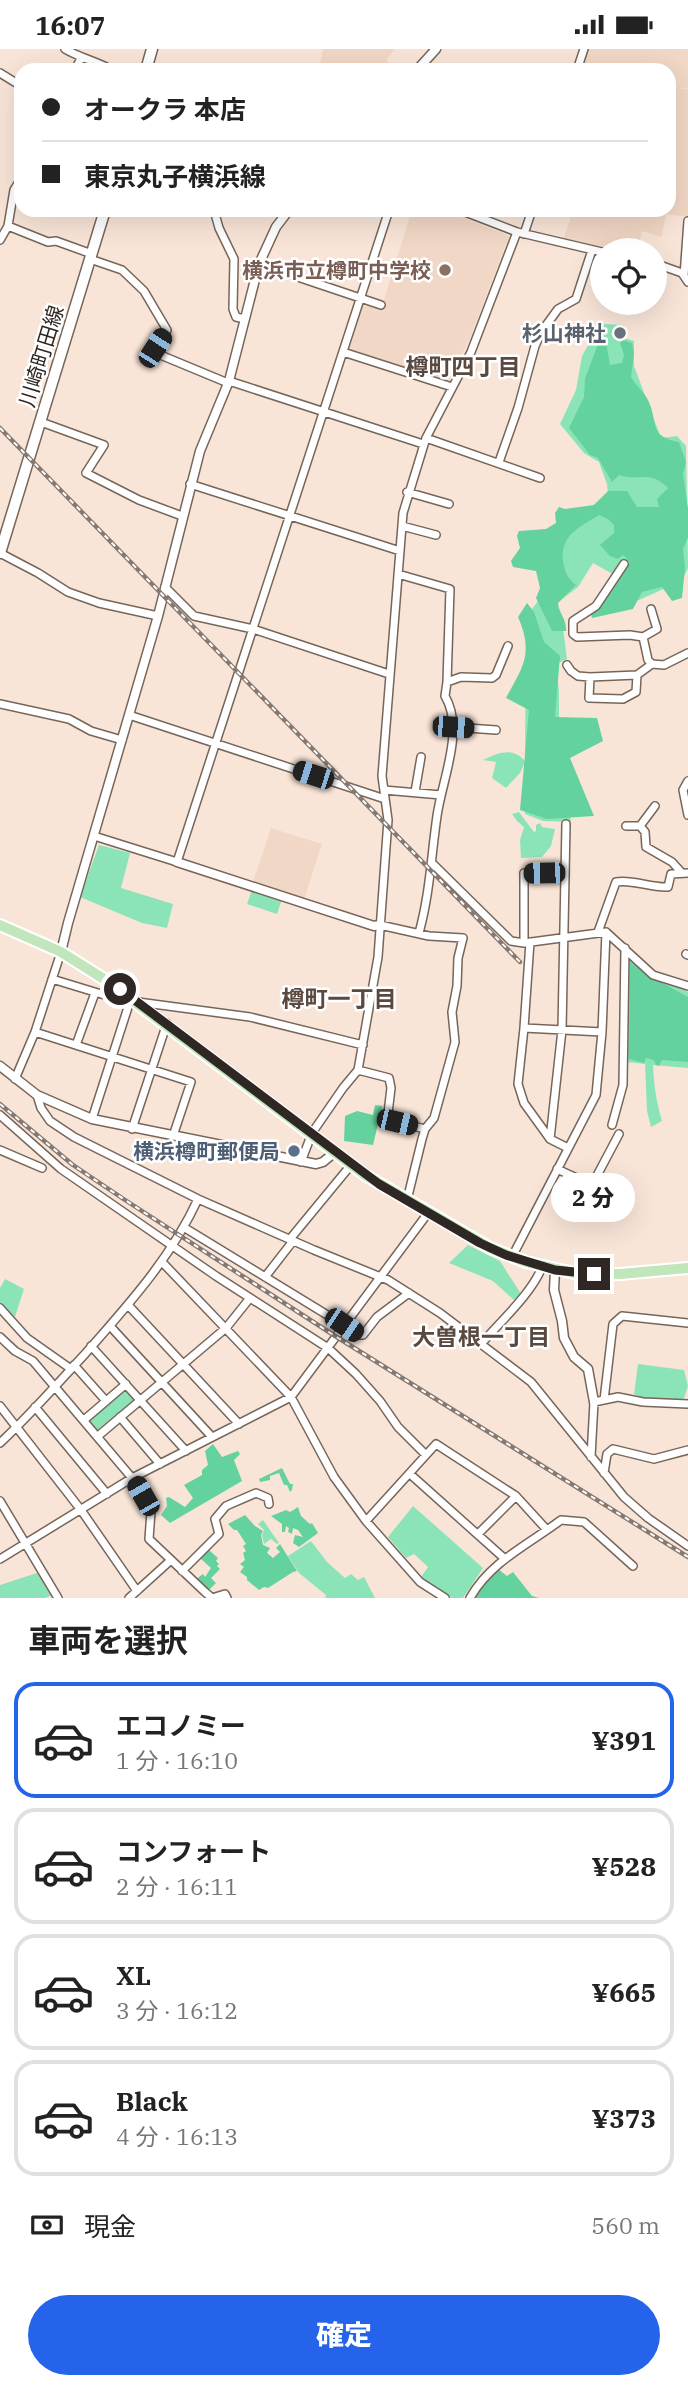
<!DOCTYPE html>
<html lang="ja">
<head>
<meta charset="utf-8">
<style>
	:root { --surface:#fff; --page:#f2f2f2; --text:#222; --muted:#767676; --line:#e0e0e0; --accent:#2563eb }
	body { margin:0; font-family:"IBM Plex Serif","Noto Sans JP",serif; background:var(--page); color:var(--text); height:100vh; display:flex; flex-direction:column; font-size:26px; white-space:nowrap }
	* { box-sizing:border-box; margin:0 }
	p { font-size:23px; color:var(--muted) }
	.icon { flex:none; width:38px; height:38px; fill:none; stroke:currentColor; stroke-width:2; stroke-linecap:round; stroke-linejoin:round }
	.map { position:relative; height:1549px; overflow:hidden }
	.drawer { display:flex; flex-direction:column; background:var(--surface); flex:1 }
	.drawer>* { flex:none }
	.banner { position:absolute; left:14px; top:14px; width:662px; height:154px; border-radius:21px; box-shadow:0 7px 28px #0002; display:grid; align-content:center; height:154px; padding:0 28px; background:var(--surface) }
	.fabs { position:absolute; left:590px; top:189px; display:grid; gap:14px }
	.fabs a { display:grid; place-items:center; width:77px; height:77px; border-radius:50%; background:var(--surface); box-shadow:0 7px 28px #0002; font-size:35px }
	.end { position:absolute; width:32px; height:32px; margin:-16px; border:9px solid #2f2723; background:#fff; box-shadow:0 0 0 4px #fff }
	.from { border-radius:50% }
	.bubble { position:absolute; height:49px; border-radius:24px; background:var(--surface); box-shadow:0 7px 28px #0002; font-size:23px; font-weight:800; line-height:49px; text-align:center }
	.car { position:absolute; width:21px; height:42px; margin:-21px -10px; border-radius:9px; box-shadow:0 0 5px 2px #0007; background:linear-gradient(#222 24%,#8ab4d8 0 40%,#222 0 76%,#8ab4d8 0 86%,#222 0) }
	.banner b { display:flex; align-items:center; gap:24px; height:66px; font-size:26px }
	.banner b+b { border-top:2px solid var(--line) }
	.banner i { width:18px; height:18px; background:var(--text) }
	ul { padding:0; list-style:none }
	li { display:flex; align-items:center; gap:21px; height:116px; margin:0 14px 10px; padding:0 14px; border:4px solid var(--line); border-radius:21px }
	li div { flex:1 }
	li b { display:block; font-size:26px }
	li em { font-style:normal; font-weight:800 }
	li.selected { border-color:var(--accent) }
	li>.icon { width:63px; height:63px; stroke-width:1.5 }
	h2 { padding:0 28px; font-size:32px; line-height:84px }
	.pay { display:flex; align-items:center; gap:18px; height:77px; padding:0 28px; font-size:26px }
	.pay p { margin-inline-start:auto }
	.button { display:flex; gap:14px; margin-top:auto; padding:14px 28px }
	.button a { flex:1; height:80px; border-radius:42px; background:var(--accent); color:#fff; font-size:28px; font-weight:800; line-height:80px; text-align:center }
	.status { display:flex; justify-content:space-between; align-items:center; height:49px; padding:0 35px; background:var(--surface); direction:ltr }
	.status svg { height:19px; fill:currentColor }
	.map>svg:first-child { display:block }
	.built { fill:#f1d7c5 }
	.green { fill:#8be4b7 }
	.forest { fill:#64d29e }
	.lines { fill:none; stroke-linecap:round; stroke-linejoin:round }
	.minor-casing { stroke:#766559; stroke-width:10 }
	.tertiary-casing { stroke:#766559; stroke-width:11 }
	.secondary-casing { stroke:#766559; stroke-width:13 }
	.primary-casing { stroke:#fff; stroke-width:14 }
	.minor { stroke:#fff; stroke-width:7 }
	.tertiary { stroke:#fff; stroke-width:8 }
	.secondary { stroke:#fff; stroke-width:10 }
	.primary { stroke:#c2e6bc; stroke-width:10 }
	.rail-casing { stroke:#867971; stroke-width:4.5 }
	.rail { stroke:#fff; stroke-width:2; stroke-dasharray:5; stroke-linecap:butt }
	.route { stroke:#2f2723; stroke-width:9 }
	.education-dot { fill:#8d6e63; stroke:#fff; stroke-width:2.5 }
	.worship-dot { fill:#6b7280; stroke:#fff; stroke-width:2.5 }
	.service-dot { fill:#5c6f8a; stroke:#fff; stroke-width:2.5 }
	.labels { text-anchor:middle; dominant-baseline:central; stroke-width:5; stroke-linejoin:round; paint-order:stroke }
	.education-label { font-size:21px; font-weight:bold; fill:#785e54; stroke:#fff; text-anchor:end }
	.worship-label { font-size:21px; font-weight:bold; fill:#5b616d; stroke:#fff; text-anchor:end }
	.street-label { font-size:21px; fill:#2f2723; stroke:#fff }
	.service-label { font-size:21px; font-weight:bold; fill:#4e5e75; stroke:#fff; text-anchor:end }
	.neighbourhood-label { font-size:23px; font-weight:bold; fill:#59493e; stroke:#fff }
</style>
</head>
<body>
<div class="status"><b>16:07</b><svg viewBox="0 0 49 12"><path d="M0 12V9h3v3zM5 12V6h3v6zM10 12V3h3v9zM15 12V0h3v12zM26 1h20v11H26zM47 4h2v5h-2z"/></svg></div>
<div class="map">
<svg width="688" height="1549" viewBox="0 0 688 1549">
	<rect width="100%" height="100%" fill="#f9e5d8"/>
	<path class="built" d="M323,0H395L386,11L396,21L319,20Z
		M588,0H688V39H676L688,40V168L666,165L662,187L660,188L642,182L637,201H603L596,197L564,189L573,161H668V21H581Z
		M412,161H444L509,187L470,289L450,330L446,331L350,300V298L363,256L381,260Z
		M271,779L322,795L304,850L253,833Z"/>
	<path class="green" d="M604,275L624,276V289L634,292V317L661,389L677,387L686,397L688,519L682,532L616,561L601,554L618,528L593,514L578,538L557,554L563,579L567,610L556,615L559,643V687L571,773L543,772L525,765V713L520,724L506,739L492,729L496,713L483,711C499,703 513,698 525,712L526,576L529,564L541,548L543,513L590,459L608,444L607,435L599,413L584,404L560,375L576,341L582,307L591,291L600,289Z
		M519,763L534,783L536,782V776L540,774L542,778L555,780L551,797L542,808L521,809L520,791L524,778L517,772L512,765Z
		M99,796L130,804L121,839L173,855L167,879L142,874L80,848Z
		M252,841L282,850L277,865L247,855Z
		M628,906L641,919L688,943V1019L653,1016C654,1038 656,1050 662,1072L651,1078L647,1062L645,1015L627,1013Z
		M468,1196L500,1212L521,1245L514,1251L493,1232L449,1214Z
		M5,1230L24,1240L15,1268L0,1254V1239Z
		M638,1315L684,1321L688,1337L683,1352L643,1349L634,1345Z
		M126,1338L136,1349L97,1381L88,1371Z
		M413,1457L483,1519L463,1549H451L421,1528L428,1518L414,1505L406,1509L388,1488Z
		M263,1471L279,1494L277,1495L271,1490L264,1495L262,1486L264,1481L258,1475Z
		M311,1492L327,1513L345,1529L351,1525L358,1531L364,1528L375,1549H325L326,1546L299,1524L288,1507Z
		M40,1523L52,1546L45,1549H0V1536Z"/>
	<path class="forest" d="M623,291L632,294L634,304L631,328C636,337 644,343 648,351C659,373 647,387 679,393L686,413L683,425L688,459V489L683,500L685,519L682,549L672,552L662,538L642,543L633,560L592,569L591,565L599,559L630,513L623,506L618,510L610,507L600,496L614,484V476L608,470L599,466C580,478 560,486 563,512C565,523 567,529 576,536L558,554C559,565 567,570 566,582H552L536,549L540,539L536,522L513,518L511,512L520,499L517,487L519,482L546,480L556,474L555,464L559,458L565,460L594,456L608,442H627L637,458H659L657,450L668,439C649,420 640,433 619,426L612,433L598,409L590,406L569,379L584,348L585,330L599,292L606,293L610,316L622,314L624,306L620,294Z
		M527,554L534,563L544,593L560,607L555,668L597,669L603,692L570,709L594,767L547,770L520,761L529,661L506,649C523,617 534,605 518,568Z
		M630,913L643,923L688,948V1013L662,1011L659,1017L656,1016L654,1011L646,1009L644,1014L629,1010Z
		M375,1056L382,1057L384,1072L378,1075L373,1096L344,1092L345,1067L357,1062L373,1066Z
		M213,1395L222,1408L238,1402L240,1405L234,1411L242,1432L170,1474L161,1466L167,1457L166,1449L169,1448L185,1458L193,1449L184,1436L202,1426V1421L208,1416L205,1402Z
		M282,1419L290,1435H293L292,1441L290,1443L287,1436H284L279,1424L270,1427V1431L260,1433L259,1430Z
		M298,1458L301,1467L310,1475L312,1474L318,1484L299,1498L293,1494L295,1486L303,1488L298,1481L293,1479L292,1485L288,1483L289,1479L286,1477L285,1483H282V1475L271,1467L286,1461L290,1463Z
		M245,1466L255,1477L263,1482L261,1486L263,1496L270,1499L267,1504L273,1509L280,1503L276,1499L280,1495L297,1522L293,1523L268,1539L264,1538L259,1541L247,1531V1528L240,1523L244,1518L240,1515L245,1511L243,1504L246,1502L243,1497L246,1495L237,1481H234L228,1475Z
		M209,1501L218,1509L216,1512L219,1515L217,1517L220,1520L211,1529L216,1534L208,1542L195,1531L203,1525L205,1528L211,1519L200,1509Z
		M498,1520L507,1527L513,1523L532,1547L539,1549H471L480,1536Z"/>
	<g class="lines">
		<defs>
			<path id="minor" d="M65,0C80,9 96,12 112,21
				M75,21L81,9
				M577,21L584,0
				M0,24L21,37
				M214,161L219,179L234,210L233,260L236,268L245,270
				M460,161L517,183L602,203
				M8,177L14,141L21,130
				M524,185L532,161
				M0,191L8,177L48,193L56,192L92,205
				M90,210L122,221L144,242L167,281L155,299L158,305L228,334
				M654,214L682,224L688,233
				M259,215L381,256
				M684,227L688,172
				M343,303L452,338
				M229,332L423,395
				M41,373L104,396L86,424L139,451L182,467
				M426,389L540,429
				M499,413L518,359L535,297L542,282L558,260L576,250L592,201
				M190,435L400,502
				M407,443L449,455
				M402,477L436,486
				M0,504L38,524L68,543L99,554L158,567
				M624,515L596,557L573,572V585L577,588L630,586L643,588L648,611L652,615L664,616L688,604
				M398,525L450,540L447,633L445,647C465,681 442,731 437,767C431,808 430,844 419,884
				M165,538L194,567L253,580L389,625
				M643,588L657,580L651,560
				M567,616L571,622L578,627L590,628L637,626L652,615
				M590,628L589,649L623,650L636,643L637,626
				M447,633L461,628L492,629L496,626L508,597
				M0,655L69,670L91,682L122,691
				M129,666L385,750
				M453,678L496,681
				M688,732L683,741L688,766
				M384,741L441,746
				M415,743L421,708
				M626,777H640
				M640,777L645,783L646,798L672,813L682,824
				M640,777L655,757
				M94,787L177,813L389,161
				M433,815L511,892L524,894L606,883L653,926L688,937
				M380,876L429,887L463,889L458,909L457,937L452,963L455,993L434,1069L425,1080L422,1090L407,1151
				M598,883L616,833C633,830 650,839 668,838L671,825L688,824
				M524,894V824L565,823
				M686,905L688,906
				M52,930L121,951L131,949
				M138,953L250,968L363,996
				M524,979L530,893
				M35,983L191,1033L173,1087
				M76,996L95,944
				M358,1021L389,1029L391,1039L388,1064L397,1073L425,1080
				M15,1030L35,983L61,903
				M37,1046L41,1059L50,1072L74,1088L198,1150L314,1201L388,1231L440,1264L531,1333L624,1448L648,1469L688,1497
				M0,1066L61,1120L216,1227L328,1299L356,1325L380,1352L398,1378L426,1406
				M92,1070L131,949
				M612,1076L623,1036L625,899
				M132,1080L167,974
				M550,1090L562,981L566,775
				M568,1099L550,1090L524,1054L518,1035L524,979L602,983
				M0,1101L42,1119
				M301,1113L312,1084L343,1039L358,1021L378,908L388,771L382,727L403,464L426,389L471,303L517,183
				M557,1120L592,1136L619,1085
				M185,1179L360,1286H363L377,1268L409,1244
				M290,1190L351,1116
				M512,1208L596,1046L602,983L606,883
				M162,1213L291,1348L334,1428L366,1472L420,1533L445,1549
				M265,1228L293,1192
				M128,1256L239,1375
				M0,1259L27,1289L71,1320
				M110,1277L212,1388
				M0,1288L15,1302L33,1312L132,1429L151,1462L149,1490L205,1543L212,1549L225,1545L227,1549
				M482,1294C500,1273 532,1244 542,1218
				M91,1297L186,1402
				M74,1316L106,1352
				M604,1351L613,1275L622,1267L688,1274
				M0,1357L81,1461L137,1542
				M35,1358L107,1445
				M120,1368L160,1415
				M84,1371L126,1335
				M98,1387L226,1279L250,1249
				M0,1394C30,1366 57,1335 85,1305C128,1256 171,1209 198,1150
				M591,1408L594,1353L618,1348L643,1353L688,1355
				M604,1424L607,1405L613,1400L654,1410L688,1401
				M410,1425L505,1510
				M0,1452L58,1549
				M366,1472L436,1395L516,1447L547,1481
				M478,1485L516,1447
				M0,1510L132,1429L291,1348L428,1164
				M182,1522L219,1485L215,1470L226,1457L256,1444L268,1449L269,1455
				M129,1549L171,1511
				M470,1549C490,1513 529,1495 561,1471L584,1473L633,1517"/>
			<path id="tertiary" d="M417,21L436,0
				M177,813L374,877L380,876
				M61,903L68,874L158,567L200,402L229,332L259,215L276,178L289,161
				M0,1017L37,1046L92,1070L316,1115L323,1113L335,1103
				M555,1221L554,1241L562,1272L564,1289L574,1308L588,1320L594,1353"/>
			<path id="secondary" d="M146,21L152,0
				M0,504L105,161"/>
			<path id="primary" d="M0,876L61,903L107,932L365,1126L490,1199L526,1213L574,1224L620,1225L688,1219"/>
		</defs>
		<use href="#minor" class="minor-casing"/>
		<use href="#tertiary" class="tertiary-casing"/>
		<use href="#secondary" class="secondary-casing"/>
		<use href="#primary" class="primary-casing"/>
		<use href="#minor" class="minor"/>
		<use href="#tertiary" class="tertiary"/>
		<use href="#secondary" class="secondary"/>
		<use href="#primary" class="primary"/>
		<defs>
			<path id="rail" d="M0,379L520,913
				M0,1055L73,1116L125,1151L332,1285L688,1508"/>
		</defs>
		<use href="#rail" class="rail-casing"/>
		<use href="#rail" class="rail"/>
	</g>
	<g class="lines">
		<path class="route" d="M120,940L379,1135L480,1194L506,1206L555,1221L594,1225"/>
	</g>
	<circle class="education-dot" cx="445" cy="221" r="7"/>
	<circle class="worship-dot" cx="620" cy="284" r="7"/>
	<circle class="service-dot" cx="294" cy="1102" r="7"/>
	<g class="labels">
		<g class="education-label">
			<text x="431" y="221">横浜市立樽町中学校</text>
		</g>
		<g class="worship-label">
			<text x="606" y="284">杉山神社</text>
		</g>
		<g class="street-label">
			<text transform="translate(41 307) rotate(-73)">川崎町田線</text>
		</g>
		<g class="service-label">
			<text x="280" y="1102">横浜樽町郵便局</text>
		</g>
		<g class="neighbourhood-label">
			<text x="463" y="317">樽町四丁目</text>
			<text x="339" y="949">樽町一丁目</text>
			<text x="481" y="1287">大曽根一丁目</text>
		</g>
	</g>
</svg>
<div class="fabs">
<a><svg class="icon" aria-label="locate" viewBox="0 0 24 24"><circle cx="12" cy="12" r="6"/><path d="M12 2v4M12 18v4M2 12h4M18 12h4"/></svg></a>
</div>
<i class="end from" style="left:120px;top:940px"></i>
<i class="end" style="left:594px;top:1225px"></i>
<div class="bubble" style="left:551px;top:1124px;width:84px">2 分</div>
<i class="car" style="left:155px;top:299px;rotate:33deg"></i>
<i class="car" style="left:453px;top:678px;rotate:94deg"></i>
<i class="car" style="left:313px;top:726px;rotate:288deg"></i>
<i class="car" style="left:544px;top:824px;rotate:269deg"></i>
<i class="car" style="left:397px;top:1073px;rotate:103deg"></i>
<i class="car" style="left:344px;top:1276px;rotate:124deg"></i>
<i class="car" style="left:143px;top:1447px;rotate:330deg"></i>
<div class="banner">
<b><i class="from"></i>オークラ 本店</b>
<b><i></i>東京丸子横浜線</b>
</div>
</div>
<section class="drawer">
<h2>車両を選択</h2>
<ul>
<li class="selected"><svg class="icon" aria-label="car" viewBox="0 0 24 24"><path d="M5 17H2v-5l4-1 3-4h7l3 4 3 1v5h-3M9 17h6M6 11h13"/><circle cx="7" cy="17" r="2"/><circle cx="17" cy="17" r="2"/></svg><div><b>エコノミー</b><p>1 分 · 16:10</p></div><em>¥391</em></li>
<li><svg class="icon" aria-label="car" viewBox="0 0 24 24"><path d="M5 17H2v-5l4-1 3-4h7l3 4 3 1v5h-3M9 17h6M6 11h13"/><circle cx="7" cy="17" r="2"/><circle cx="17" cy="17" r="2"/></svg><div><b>コンフォート</b><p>2 分 · 16:11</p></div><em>¥528</em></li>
<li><svg class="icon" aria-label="car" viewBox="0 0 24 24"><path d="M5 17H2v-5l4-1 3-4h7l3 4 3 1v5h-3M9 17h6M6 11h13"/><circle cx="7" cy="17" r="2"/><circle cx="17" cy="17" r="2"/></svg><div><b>XL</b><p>3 分 · 16:12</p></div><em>¥665</em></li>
<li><svg class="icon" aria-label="car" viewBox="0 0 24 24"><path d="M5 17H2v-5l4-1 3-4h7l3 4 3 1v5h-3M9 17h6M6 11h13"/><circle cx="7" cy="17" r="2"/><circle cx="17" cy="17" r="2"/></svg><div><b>Black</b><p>4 分 · 16:13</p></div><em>¥373</em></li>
</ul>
<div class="pay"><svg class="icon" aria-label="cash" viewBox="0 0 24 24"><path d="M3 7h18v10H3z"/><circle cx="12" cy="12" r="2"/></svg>現金<p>560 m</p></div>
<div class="button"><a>確定</a></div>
</section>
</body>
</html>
